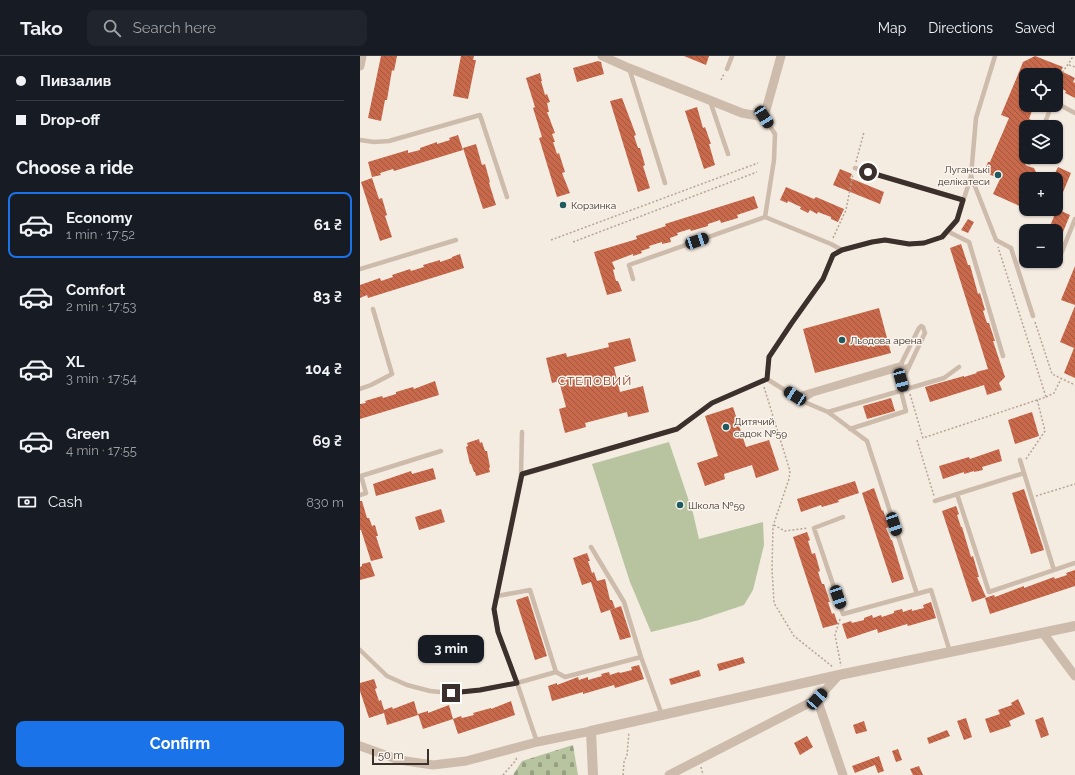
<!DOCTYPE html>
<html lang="en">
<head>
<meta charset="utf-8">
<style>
	:root { --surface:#171b24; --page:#20242c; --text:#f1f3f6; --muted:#9ea1a6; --line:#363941; --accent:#1a73e8 }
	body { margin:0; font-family:Raleway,sans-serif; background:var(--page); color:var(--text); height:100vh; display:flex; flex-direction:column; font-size:15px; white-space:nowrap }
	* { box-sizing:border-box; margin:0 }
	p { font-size:13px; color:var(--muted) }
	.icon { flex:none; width:22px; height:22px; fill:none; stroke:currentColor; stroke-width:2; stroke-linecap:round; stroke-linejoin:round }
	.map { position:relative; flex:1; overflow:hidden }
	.panel { display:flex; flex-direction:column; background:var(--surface); width:360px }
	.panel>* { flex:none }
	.banner { display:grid; align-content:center; height:88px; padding:0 16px; background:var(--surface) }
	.tools { position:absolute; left:659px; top:12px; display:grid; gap:8px }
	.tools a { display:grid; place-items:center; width:44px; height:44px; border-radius:8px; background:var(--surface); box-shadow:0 1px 3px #0004; font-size:20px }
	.scale { position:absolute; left:12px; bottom:10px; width:57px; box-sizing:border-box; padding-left:4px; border:2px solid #3b302b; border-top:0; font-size:11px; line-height:14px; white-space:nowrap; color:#3b302b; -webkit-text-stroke:3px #fbf5ee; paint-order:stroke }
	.end { position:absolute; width:18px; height:18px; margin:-9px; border:5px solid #3b302b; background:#fff; box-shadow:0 0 0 2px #fff }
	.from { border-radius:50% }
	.bubble { position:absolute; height:28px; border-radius:8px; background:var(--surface); box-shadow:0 1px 3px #0004; font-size:13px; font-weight:700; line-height:28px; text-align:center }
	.car { position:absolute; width:12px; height:24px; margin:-12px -6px; border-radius:5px; box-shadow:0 0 3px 1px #0007; background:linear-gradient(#222 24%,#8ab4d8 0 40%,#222 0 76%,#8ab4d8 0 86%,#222 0) }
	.banner b { display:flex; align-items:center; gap:14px; height:38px; font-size:15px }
	.banner b+b { border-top:1px solid var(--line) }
	.banner i { width:10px; height:10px; background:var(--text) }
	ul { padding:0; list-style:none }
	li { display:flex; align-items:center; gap:12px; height:66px; margin:0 8px 6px; padding:0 8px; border:2px solid transparent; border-radius:8px }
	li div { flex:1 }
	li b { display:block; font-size:15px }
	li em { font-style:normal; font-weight:700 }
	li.active { border-color:var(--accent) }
	li>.icon { width:36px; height:36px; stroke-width:1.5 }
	h2 { padding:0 16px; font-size:18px; line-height:48px }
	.pay { display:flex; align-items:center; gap:10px; height:44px; padding:0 16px; font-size:15px }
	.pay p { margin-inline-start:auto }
	.cta { display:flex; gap:8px; margin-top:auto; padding:8px 16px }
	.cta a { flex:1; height:46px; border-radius:8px; background:var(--accent); color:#fff; font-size:16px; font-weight:700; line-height:46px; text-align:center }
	header { display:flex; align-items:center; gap:24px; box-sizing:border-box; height:56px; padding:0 20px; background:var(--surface); border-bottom:1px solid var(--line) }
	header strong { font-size:19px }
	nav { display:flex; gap:22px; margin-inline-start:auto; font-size:14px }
	.search { width:280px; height:36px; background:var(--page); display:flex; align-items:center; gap:10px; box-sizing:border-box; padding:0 14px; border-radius:8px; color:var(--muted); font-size:15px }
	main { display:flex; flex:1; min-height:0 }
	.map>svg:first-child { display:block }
	.cemetery { fill:url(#cemetery-stones) }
	.pitch { fill:#b8c4a0 }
	.building { fill:url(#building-back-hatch) }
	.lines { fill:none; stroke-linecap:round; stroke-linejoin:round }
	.path { stroke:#b9a596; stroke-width:1.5; stroke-dasharray:2 2; stroke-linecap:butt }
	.service { stroke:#cdbbac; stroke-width:4.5 }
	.minor { stroke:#cdbbac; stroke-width:9 }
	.tertiary { stroke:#cdbbac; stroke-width:10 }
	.route { stroke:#3b302b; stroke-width:5 }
	.poi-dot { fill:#1f5a5e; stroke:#fbf5ee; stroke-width:1.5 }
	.labels { text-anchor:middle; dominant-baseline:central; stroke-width:3; stroke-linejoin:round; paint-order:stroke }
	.poi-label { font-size:10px; fill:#3b302b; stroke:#fbf5ee; text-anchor:start }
	.quarter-label { font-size:12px; letter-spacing:1px; fill:#8c3b22; stroke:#fbf5ee }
</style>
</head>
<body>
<header>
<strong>Tako</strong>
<div class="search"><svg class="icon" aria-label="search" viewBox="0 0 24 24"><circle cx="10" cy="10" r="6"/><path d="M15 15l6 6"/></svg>Search here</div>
<nav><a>Map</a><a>Directions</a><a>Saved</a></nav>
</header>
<main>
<section class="panel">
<div class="banner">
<b><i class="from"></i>Пивзалив</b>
<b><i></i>Drop-off</b>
</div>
<h2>Choose a ride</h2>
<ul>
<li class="active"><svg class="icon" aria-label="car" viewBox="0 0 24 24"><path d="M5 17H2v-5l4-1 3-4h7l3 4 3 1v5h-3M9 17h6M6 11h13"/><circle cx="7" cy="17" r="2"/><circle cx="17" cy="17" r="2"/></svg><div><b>Economy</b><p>1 min · 17:52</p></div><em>61 ₴</em></li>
<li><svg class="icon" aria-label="car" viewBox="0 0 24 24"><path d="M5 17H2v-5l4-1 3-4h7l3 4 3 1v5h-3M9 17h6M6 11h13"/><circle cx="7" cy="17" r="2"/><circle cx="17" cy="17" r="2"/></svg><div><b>Comfort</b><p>2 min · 17:53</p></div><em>83 ₴</em></li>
<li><svg class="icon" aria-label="car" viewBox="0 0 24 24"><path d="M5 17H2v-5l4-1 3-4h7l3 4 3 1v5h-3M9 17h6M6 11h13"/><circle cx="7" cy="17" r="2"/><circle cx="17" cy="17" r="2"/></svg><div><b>XL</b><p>3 min · 17:54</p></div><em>104 ₴</em></li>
<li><svg class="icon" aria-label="car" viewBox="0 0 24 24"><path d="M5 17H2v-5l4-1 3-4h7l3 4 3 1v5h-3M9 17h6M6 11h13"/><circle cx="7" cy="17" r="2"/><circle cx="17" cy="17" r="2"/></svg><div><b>Green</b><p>4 min · 17:55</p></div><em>69 ₴</em></li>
</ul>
<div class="pay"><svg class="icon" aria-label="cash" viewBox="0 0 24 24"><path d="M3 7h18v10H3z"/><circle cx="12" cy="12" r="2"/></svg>Cash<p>830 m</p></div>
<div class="cta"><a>Confirm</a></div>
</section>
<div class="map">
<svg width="715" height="719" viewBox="0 0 715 719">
	<defs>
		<pattern id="cemetery-stones" width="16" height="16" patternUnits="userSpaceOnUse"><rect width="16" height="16" fill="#b8c4a0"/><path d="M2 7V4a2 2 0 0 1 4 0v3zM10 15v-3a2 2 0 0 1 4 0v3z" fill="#97a083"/></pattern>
		<pattern id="building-back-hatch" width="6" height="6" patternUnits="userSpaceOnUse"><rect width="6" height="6" fill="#c8694b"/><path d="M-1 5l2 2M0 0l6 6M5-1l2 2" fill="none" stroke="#a4573f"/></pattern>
	</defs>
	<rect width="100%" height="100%" fill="#f4ebe1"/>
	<path class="cemetery" d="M213,689L218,719H153L162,705Z"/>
	<path class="pitch" d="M309,386L333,457L339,483L403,466L404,489L393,534L384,549L339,564L291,576L270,526L232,408Z"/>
	<path class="building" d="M21,0H37L34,15L32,14L27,44H25L21,65L8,62Z
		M101,0H114L113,4H116L108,43L93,40Z
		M324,0H349L346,9Z
		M675,0L703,11L701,15L715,22L713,26L715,27V42L705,37L706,35L696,30V19H666V49H674L669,63L680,68L679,71H666V101H667L665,108L667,110L674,112L676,116L673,123H666V153L633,138L640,123L626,117L628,112L626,111L628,106H630L649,62L641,59L659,16L663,6Z
		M238,5L241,6L244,18L217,26L213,12Z
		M180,17L182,25H181L185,39L187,38L190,46L187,47L189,56H187L195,77L192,78L195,86H193L197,98L199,97L205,116L202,117L210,137L197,141L179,82L182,81L173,52L175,51L166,22Z
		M262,42L276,79L274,80L278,92H280L285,109L283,110L290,132L278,136L250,45Z
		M337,51L343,72L345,71L351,88H349L355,109L344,113L325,55Z
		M98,79L103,94L34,115L33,113L20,117L21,119L12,121L8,106L48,94V97L60,94V92L77,86V88L90,84L89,82Z
		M116,88L122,109L125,108L130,126L129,127L136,149L123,153L103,92Z
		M698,111L711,117L696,153V123H692Z
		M480,113L492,118L490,122L524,136L520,148L473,129Z
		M12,122L19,143L22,142L27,159L25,160L32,181L20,185L1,126Z
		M426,131L454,143L456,141L484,153L478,166L471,163V161L458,156L457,158L450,154L448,157L440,153L441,151L428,145L427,147L420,144Z
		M394,140L398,152L377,159L378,162L361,167L360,164L348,168V170L331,175L330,173L317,177L318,179L310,182L311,186L302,188V186L289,190L290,192L281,195L282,197L273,200V198L252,206L255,213L253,214L256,225H258L262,235L247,239L234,196L277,183L276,180L306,170L305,168Z
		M697,153L710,159L696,193V175H688Z
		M608,163L614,166L608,177L601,174Z
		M601,188L608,209H610L618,238L620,237L625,254L623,255L627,267H629L635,285H633L645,321L639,327L642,334L627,339L624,329L570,346L565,331L604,320V321L617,317L616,316L628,313L590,192Z
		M100,198L104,212L8,242L7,239L0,242V229L20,222L21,225L33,221L32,219L50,213L51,215L64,211L63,209L80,204V206L92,202V201Z
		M715,210V249L701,244Z
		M715,250V322L704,317L714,292L700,286Z
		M519,252L531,297L455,317L443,273Z
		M270,282L276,305L254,311L260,336L283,330L289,356L268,361L267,356L225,367L226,371L205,377L199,353L206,351L199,325L192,327L186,302L206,297L207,301L249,291L248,287Z
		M75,325L79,339L0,363V348L6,347L5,345L22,340L23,342L36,338V336L53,331L54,333Z
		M531,342L535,355L507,363L503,350Z
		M373,351L386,391L409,384L419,414L396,422L392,409L364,418L365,423L345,430L337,407L358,400L345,360Z
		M672,356L679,380L655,388L648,364Z
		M119,383L120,387L122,386L125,395H127L130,411L129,412L130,416L116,420L115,416H114L111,408H110L106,391L108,390L107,387Z
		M639,393L642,405L622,411L623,414L614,416V415L604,418V416L583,423L579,410L609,401L610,403Z
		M73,412L76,423L16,440L13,428L51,415L52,418Z
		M495,425L499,437L478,444L479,446L462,451L461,449L441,456L437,443Z
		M514,432L522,455L523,454L529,471L526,472L531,484H532L544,523L532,527L502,437Z
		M664,433L684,494L671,498L652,437Z
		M0,445H2L7,462H9L12,470L15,469L18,480H16L23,502L11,505L1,474H0Z
		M596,450L599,458L597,459L601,471H602L611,501L613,500L619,521H617L626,541L612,546L582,455Z
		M81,453L85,466L59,474L55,461Z
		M447,476L450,484L448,485L452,498L455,497L460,515L458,516L462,528H464L470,546H468L472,558L474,557L478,568L463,572L433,481Z
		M227,497L230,505H228L232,517L234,516L237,525L245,523L250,544H252L255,552L241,557L231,526L222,529L213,502Z
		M10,506L15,520L0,524V511L2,510V508Z
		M715,514V530L630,558L625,542L634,539L635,541L664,530V532L694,521L695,523L707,519L706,517Z
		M168,540L187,600L175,604L156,544Z
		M571,546L576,562L548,570L547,568L518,577L517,573L487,583L482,568L491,565L492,567L504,564V562L512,559L513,562L521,559L522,561L534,557V555L542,553L543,556L552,553V555L564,552L563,549Z
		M261,550L271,581L260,584L250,554Z
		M383,601L385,607L359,615L357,608Z
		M279,609L284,623L255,632L254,629L223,638V636L192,645L188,630L197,627V629L218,621L219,624L228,621V624L242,620L241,618L249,616L250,619L259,616L260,617L272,614L271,611Z
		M339,614L341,620L311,629L309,623Z
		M14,623L17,632L15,633L19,645L21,644L24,654L32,651L33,653L54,645L58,659L27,669L24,657L9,662L0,635V627Z
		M658,643L665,658L649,665L651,670L630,677L625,663L640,658L638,654L652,649L651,647Z
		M151,645L155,659L98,678L93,663L101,660L102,662L114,659L113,657L131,652V653Z
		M89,649L93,663L63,673L58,658L68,655V657Z
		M683,661L689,679L681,682L675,664Z
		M606,662L612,681L604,684L597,665Z
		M504,665L507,675L496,678L493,669Z
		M587,674L590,680L569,688L567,682Z
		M447,680L453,691L440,699L434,687Z
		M538,693L542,704L536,706L532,695Z
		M519,700L524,715L518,717L515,709L495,717L492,710Z
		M559,710L563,719H553L550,713Z"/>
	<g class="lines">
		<path class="path" d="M709,9L715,11
			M361,24L364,18
			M696,31C698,18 708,11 713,0
			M496,106L504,76
			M473,182L486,154L493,118
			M191,184L398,107
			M213,186L397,116
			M675,266L692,318L715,329
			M404,331L430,415L429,423L413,470L412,513L414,547L434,580L473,611
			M550,338L563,382L686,341L638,191
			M686,341L694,337L701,323
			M557,384L574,440
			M666,403L685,375L677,343
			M676,440L715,428
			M414,469L425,475L448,472
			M480,563L475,579L481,610
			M341,711L343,719
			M143,719L156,704L157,700
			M263,719L264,706L267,699L269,676"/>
		<path class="service" d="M269,12L305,127
			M367,13L372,0
			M350,45L368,98
			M696,47L715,57
			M404,61L415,78L414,104L405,161
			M683,71L692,49
			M0,84L14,86L29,85L120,59L147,141
			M669,107L671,101
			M495,112L603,144
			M611,120L636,184L651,192L673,260
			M587,175L609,186L643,300
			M699,203L715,163
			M0,213L96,184
			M273,223L269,209L405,161L471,188L482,194
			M599,311L584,322L468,356L442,345L407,323L409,301L431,268L463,223L473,199L482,194L512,186L525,184L549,188L564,187L583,181L597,165L611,120L616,62L635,0
			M0,333L11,329L32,318L13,253
			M543,334L538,314L559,272L561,270L563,271L565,277L563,281L545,319L548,333
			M435,340L542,308
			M442,345L453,338L460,336L549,310
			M468,356L507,385L557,538
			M490,373L546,355L541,335
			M162,376L161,419L317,373L352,347L407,323
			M660,404L694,514
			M161,419L134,553L138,576L157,627L177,686
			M597,438L629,536L715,507
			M0,439L6,437L1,420L81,395
			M575,445L664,417
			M483,461L454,472L483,558L571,534L590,596
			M231,491L264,546L281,601L302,659
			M137,540L170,534L196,616
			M0,594L27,620L47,629L70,635L91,637L120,634L157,627L196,616L205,621L281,601"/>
		<path class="minor" d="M242,0L269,12L382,57L404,61L421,0
			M0,10L2,0
			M683,577L715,620
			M457,643L483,719
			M0,690L39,704L73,709L106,705L177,686L231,675
			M309,719L457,643L479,619"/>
		<path class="tertiary" d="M233,719L231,675L479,619L715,570"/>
	</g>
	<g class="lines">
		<path class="route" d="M91,637L120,634L157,627L138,576L134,553L162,418L317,373L352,347L407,323L409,301L431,268L463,223L473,199L482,194L512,186L525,184L549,188L564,187L582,181L597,164L603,144L508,116"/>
	</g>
	<g class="poi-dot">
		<circle cx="638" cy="119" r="4"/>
		<circle cx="203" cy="149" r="4"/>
		<circle cx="482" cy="284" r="4"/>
		<circle cx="366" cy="371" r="4"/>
		<circle cx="320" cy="449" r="4"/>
	</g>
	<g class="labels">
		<g class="poi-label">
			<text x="630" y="113" text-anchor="end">Луганські<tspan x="630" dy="12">делікатеси</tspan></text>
			<text x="211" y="149">Корзинка</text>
			<text x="490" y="284">Льодова арена</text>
			<text x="374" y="365">Дитячий<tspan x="374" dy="12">садок №59</tspan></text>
			<text x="328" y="449">Школа №59</text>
		</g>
		<g class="quarter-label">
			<text x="235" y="325">СТЕПОВИЙ</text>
		</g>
	</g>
</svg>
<div class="tools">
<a><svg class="icon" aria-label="locate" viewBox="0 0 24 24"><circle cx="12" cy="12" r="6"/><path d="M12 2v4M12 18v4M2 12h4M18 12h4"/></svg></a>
<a><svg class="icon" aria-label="layers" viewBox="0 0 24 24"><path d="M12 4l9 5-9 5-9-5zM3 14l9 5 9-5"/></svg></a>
<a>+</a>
<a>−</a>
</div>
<div class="scale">50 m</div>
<i class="end from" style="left:508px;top:116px"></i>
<i class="end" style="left:91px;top:637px"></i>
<div class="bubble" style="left:58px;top:579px;width:66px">3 min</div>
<i class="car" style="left:404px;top:61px;rotate:147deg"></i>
<i class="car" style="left:337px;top:185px;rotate:71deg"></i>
<i class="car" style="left:541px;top:324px;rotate:165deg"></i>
<i class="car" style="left:435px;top:340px;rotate:303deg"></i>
<i class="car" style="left:534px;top:468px;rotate:162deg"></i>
<i class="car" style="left:478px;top:541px;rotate:161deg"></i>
<i class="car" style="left:457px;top:643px;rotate:42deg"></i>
</div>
</main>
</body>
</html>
